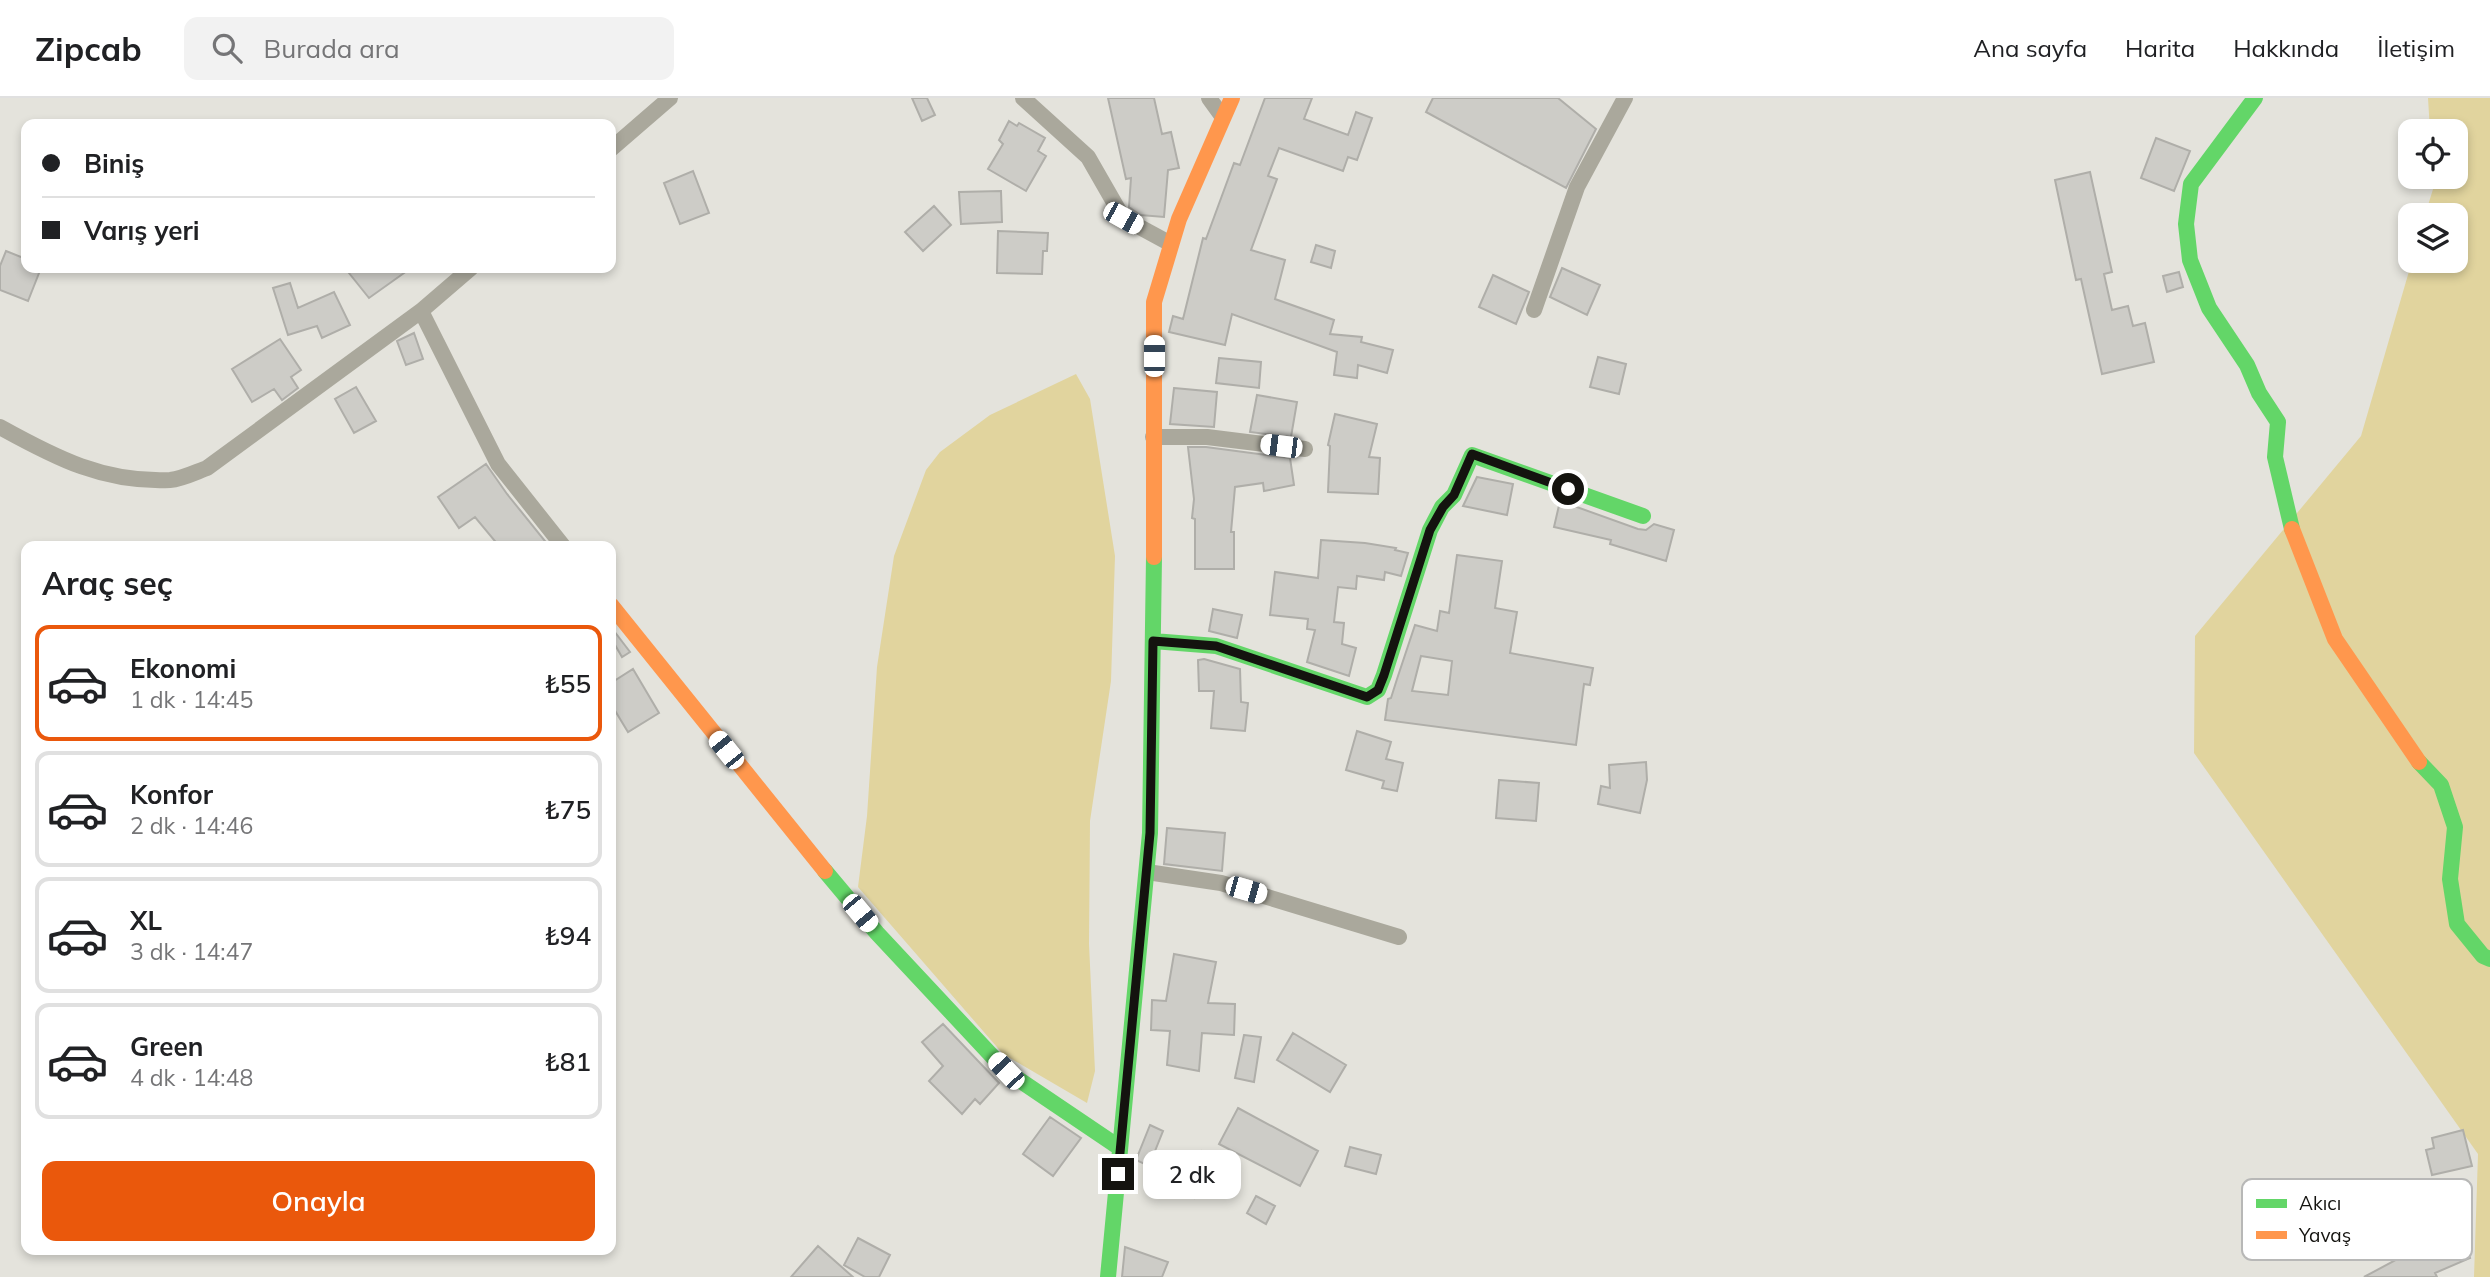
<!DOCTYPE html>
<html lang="tr">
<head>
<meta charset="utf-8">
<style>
	:root { --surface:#fff; --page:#f2f2f2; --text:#202124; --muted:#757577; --line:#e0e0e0; --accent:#ea580c }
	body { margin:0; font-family:Mulish,sans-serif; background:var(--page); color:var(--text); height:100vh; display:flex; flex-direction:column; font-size:26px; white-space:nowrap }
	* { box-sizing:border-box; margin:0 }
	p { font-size:23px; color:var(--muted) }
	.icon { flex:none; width:38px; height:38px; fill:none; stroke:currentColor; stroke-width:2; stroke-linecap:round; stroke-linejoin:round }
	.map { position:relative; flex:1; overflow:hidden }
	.sheet { position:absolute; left:21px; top:443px; width:595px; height:714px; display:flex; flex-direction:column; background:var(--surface); border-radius:14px; box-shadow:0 4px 10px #0003 }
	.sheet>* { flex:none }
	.banner { position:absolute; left:21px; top:21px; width:595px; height:154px; border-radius:14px; box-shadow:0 4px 10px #0003; display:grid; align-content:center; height:154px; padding:0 21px; background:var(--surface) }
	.fabs { position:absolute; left:2398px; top:21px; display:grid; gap:14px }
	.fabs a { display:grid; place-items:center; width:70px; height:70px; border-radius:14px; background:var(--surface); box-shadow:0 4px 10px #0003; font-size:35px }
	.end { position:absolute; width:32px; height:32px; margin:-16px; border:9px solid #14130f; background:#fff; box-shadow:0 0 0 4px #fff }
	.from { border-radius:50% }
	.bubble { position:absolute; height:49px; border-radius:14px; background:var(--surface); box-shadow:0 4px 10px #0003; font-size:23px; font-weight:600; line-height:49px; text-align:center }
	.car { position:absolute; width:21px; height:42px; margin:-21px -10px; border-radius:9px; box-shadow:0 0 5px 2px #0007; background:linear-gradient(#fff 24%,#345 0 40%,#fff 0 76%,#345 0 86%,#fff 0) }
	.banner b { display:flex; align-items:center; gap:24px; height:66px; font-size:26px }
	.banner b+b { border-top:2px solid var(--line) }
	.banner i { width:18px; height:18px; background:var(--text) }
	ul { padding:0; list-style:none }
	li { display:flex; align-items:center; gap:21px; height:116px; margin:0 14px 10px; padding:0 7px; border:4px solid var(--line); border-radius:14px }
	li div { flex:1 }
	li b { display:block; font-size:26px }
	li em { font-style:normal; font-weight:600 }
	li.selected { border-color:var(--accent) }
	li>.icon { width:63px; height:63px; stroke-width:1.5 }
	h2 { padding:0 21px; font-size:32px; line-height:84px }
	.cta { display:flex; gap:14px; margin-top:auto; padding:14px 21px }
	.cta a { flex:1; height:80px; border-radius:14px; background:var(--accent); color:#fff; font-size:28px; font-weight:600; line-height:80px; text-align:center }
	header { display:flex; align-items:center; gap:42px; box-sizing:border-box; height:98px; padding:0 35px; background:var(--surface); border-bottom:2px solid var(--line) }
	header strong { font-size:33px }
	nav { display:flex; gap:38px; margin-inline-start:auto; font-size:24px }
	.search { width:490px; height:63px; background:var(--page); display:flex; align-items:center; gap:18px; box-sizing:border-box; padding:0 24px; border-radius:14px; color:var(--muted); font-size:26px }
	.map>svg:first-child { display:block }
	.green { fill:#e1d49e }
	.building { fill:#cdccc7; stroke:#afaea9; stroke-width:2; fill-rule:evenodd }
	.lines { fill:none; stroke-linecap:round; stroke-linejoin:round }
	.street { stroke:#aaa89c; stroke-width:16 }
	.fast { stroke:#63d668; stroke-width:16 }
	.slow { stroke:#ff974d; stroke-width:16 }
	.route { stroke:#14130f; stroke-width:9 }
	.key { fill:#fff; stroke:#b8b8b7; stroke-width:2 }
	.key-label { font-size:19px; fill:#14130f }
</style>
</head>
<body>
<header>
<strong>Zipcab</strong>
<div class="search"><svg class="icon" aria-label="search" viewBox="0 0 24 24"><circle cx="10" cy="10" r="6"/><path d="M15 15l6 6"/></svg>Burada ara</div>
<nav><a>Ana sayfa</a><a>Harita</a><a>Hakkında</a><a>İletişim</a></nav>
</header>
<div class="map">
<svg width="2490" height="1179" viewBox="0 0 2490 1179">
	<rect width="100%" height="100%" fill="#e4e3dc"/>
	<path class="green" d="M2428,0H2490V1179H2474L2478,1056L2194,655L2195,538L2361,338L2412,163H2455V117H2425L2434,88L2433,79H2455V33H2430Z
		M1076,276L1090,301L1115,458L1111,583L1090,723L1089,846L1095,973L1087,1005L1003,956L858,789L867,718L877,569L894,458L926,372L940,354L990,317Z"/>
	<path class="building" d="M912,0H927L935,17L922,23Z
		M1108,0H1154L1162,36L1171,34L1179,70L1168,72L1164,119L1140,117L1129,109L1131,80L1126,81Z
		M1265,0H1312L1304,21L1348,37L1356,14L1372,20L1357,62L1348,59L1343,73L1279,50L1268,78L1277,81L1251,152L1285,162L1275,201L1334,222L1330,236L1362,239L1361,244L1393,252L1387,275L1358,267L1357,280L1334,277L1337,254L1232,216L1225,247L1169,234L1173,218L1183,221L1203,140L1206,141L1234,65L1240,67Z
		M1433,0H1558L1596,31L1566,90L1426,14Z
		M1009,23L1017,28L1019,25L1045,40L1038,53L1046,58L1026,93L988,71L1003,46L999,42Z
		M2156,40L2190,53L2174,93L2141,80Z
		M693,73L709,115L680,126L664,85Z
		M2090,74L2112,174L2104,176L2112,212L2128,208L2133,228L2145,225L2154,264L2102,276L2081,181L2076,182L2055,82Z
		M1001,93L1002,124L961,126L959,94Z
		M934,108L951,127L923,153L905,134Z
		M998,133L1048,135L1047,153H1043L1042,176L997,175Z
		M1316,147L1335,153L1331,170L1311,164Z
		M6,153L26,161V170H41L28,203L0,192V168Z
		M345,170H411L369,200Z
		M1562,170L1600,187L1587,217L1550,199Z
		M2179,174L2183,189L2167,194L2163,178Z
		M1493,177L1529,194L1516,226L1479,209Z
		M290,185L298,210L334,194L350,227L322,240L317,228L288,237L273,190Z
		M414,235L423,261L406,267L397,243Z
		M280,241L301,272L291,279L298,290L282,302L274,291L252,304L232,271Z
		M1598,259L1626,266L1619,296L1590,289Z
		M1219,260L1261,264L1259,290L1216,285Z
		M356,289L376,323L354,335L335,301Z
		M1174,290L1217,294L1214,329L1170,326Z
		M1257,297L1297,304L1291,339L1250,334Z
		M1335,316L1377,326L1369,359L1380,360L1378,396L1328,394L1330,348L1328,347Z
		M1188,349H1206L1290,360L1294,387L1264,393L1263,385L1235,389L1231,434H1234V471H1195V421L1192,420L1194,401Z
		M486,366L507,396L549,448H499L475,419L459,430L438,399Z
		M1477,379L1513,386L1507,417L1463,408Z
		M1560,403L1638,431L1646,432L1654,426L1674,432L1666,463L1610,446L1611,442L1554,429Z
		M1321,442L1365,445L1396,450L1395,452L1408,455L1401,478L1385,474L1384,482L1357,478L1356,491L1338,489L1334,524L1344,525L1342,546L1356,550L1349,578L1307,564L1315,532L1307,531L1308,521L1270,517L1275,474L1318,480Z
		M1457,457L1502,463L1495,510L1517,514L1510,555L1593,570L1590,587L1584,586L1576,647L1385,622L1388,601L1391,600L1397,581L1415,527L1437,533L1440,513L1449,515ZM1421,558L1452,563L1448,597L1412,593Z
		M1213,511L1242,517L1237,540L1209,533Z
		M611,529L630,554L622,559L611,540Z
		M1204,561L1240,571L1241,604L1248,605L1245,633L1211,630L1214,593H1199L1198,562Z
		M633,571L659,615L628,634L611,606V585Z
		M1357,633L1391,644L1386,661L1403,665L1397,693L1382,690L1384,683L1346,672Z
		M1646,664L1647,682L1640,715L1598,706L1601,688L1610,690L1609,667Z
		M1499,682L1539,685L1536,723L1496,720Z
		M1167,730L1225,735L1222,773L1164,766Z
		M1174,856L1216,864L1208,905L1235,906L1234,937L1202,935L1199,973L1167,967L1170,933L1151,932L1152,902L1166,903Z
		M943,926L999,985L980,1006L975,1001L962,1016L929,983L943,968L922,944Z
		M1293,935L1346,967L1330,994L1277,962Z
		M1244,937L1261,939L1254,984L1235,980Z
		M1238,1010L1318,1053L1300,1088L1219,1046Z
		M1050,1019L1081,1040L1053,1078L1023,1056Z
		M1150,1027L1163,1033L1149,1068L1136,1062Z
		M2463,1032L2472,1068L2432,1077L2426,1052L2434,1050L2432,1040Z
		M1350,1049L1381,1057L1376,1076L1345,1068Z
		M1202,1053L1215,1059L1194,1100L1174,1092L1183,1071L1192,1075Z
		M1256,1098L1275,1108L1266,1126L1247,1115Z
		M2457,1129L2470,1160L2435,1175L2437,1179H2364Z
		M858,1140L890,1157L879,1179H865L844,1167Z
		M818,1148L853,1179H791Z
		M1125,1149L1168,1164L1162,1179H1122Z"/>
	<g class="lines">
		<path class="street" d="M1023,0L1088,59L1123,120L1171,146
			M1209,0L1222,18
			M611,51L670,0
			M1534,212L1577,89L1625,0
			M421,213L498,366L563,448
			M0,329C56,360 104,385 170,382C182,381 196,374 207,370L421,213L471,170
			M1153,339H1207L1305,351
			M1147,774L1221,785L1399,839"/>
		<path class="fast" d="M2255,0L2191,86L2186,126L2190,162L2209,210L2247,267L2259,295L2278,324L2275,359L2292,431
			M1153,543L1216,548L1367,599L1378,592L1384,577L1430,432L1442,409L1454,397L1472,357L1643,418
			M2419,664L2441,687L2455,729L2450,781L2457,826L2483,858L2490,861
			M825,773L877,835L1006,973L1120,1050
			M1108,1179L1150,735L1154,459"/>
		<path class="slow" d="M2292,431L2335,541L2419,664
			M1154,459V204L1179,121L1232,0
			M611,507L825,773"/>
	</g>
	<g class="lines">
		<path class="route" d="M1118,1076L1150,735L1153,543L1216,548L1367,599L1378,592L1384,577L1430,432L1443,409L1454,397L1472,356L1568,391"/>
	</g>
	<rect x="2242" y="1081" width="230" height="81" rx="10" class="key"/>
	<rect x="2256" y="1101" width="31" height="9" fill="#63d668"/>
	<rect x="2256" y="1133" width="31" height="8" fill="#ff974d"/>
	<g class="key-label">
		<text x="2299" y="1112">Akıcı</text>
		<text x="2299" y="1144">Yavaş</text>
	</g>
</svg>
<div class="fabs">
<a><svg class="icon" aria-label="locate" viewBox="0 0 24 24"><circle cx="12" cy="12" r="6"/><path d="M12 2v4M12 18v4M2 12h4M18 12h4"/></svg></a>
<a><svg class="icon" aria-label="layers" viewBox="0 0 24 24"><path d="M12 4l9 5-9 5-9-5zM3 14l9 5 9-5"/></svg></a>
</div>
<i class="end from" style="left:1568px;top:391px"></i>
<i class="end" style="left:1118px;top:1076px"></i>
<div class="bubble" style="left:1143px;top:1052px;width:98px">2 dk</div>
<i class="car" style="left:1123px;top:120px;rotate:119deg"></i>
<i class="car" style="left:1154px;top:258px;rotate:0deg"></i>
<i class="car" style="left:1281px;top:348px;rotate:277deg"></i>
<i class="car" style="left:726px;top:652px;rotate:321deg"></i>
<i class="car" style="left:1246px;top:792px;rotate:106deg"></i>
<i class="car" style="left:860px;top:815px;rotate:140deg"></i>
<i class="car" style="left:1006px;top:973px;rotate:317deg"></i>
<div class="banner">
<b><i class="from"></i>Biniş</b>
<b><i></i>Varış yeri</b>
</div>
<section class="sheet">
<h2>Araç seç</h2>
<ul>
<li class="selected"><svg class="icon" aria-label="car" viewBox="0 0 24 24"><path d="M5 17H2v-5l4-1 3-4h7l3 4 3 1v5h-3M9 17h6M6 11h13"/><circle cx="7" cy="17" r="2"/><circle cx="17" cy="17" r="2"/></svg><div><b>Ekonomi</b><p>1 dk · 14:45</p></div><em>₺55</em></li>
<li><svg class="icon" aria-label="car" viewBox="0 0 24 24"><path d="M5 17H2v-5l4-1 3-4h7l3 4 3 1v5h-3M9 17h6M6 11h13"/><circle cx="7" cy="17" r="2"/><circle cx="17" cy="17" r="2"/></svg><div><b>Konfor</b><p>2 dk · 14:46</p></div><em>₺75</em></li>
<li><svg class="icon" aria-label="car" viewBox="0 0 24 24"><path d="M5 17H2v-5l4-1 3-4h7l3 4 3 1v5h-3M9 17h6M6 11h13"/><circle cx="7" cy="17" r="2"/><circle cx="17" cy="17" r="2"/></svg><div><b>XL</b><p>3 dk · 14:47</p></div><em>₺94</em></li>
<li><svg class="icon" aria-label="car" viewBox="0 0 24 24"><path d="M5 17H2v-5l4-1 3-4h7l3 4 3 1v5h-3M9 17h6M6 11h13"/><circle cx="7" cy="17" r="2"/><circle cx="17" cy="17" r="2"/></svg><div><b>Green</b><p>4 dk · 14:48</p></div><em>₺81</em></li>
</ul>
<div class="cta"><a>Onayla</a></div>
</section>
</div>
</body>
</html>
